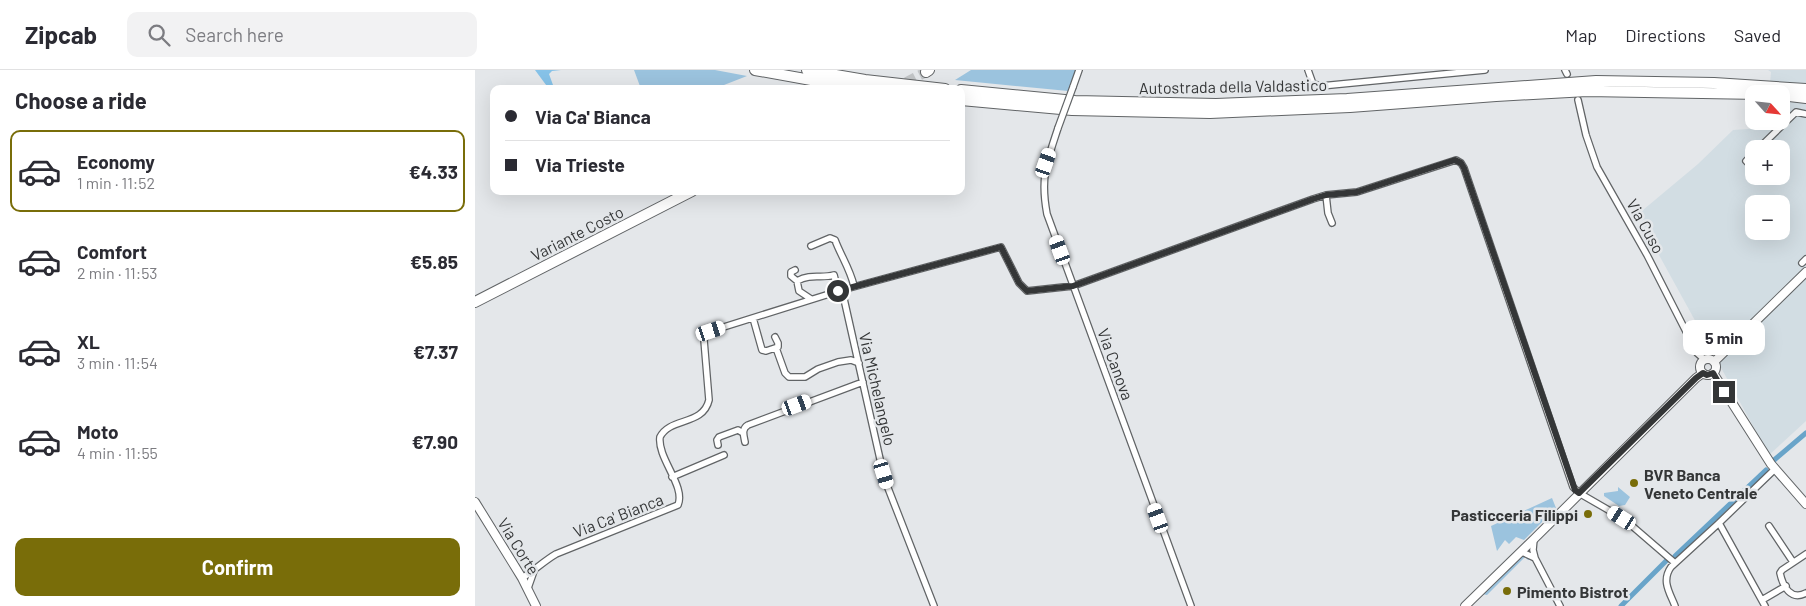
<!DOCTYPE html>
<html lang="en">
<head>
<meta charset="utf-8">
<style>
	:root { --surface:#fff; --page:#f2f2f3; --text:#2b2b33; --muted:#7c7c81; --line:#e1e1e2; --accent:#796d09 }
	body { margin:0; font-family:Barlow,sans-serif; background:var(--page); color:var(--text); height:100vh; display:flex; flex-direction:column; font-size:19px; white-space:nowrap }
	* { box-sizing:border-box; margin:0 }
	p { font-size:16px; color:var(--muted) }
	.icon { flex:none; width:28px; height:28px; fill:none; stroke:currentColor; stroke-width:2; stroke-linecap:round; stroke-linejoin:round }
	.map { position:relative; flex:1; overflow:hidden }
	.details { display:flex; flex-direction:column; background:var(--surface); width:475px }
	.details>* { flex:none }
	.guide { position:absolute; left:15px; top:15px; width:475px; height:110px; border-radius:10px; box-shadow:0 5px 20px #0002; display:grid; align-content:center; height:110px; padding:0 15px; background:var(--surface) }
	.needle { width:32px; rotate:117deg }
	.tools { position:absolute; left:1270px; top:15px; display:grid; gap:10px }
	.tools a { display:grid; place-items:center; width:45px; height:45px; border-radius:10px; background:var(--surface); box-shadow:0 5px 20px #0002; font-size:25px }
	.end { position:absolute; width:22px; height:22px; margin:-11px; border:6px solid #343637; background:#fff; box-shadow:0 0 0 2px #fff }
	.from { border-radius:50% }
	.bubble { position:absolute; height:35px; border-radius:10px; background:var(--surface); box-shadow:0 5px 20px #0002; font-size:16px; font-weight:700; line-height:35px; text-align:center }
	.car { position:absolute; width:15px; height:30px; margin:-15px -8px; border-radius:6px; box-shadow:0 0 4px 1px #0007; background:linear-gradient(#fff 24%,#345 0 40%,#fff 0 76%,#345 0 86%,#fff 0) }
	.guide b { display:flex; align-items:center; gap:18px; height:48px; font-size:19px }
	.guide b+b { border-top:1px solid var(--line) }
	.guide i { width:12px; height:12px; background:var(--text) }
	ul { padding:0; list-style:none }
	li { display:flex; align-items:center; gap:15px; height:82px; margin:0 10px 8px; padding:0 5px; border:2px solid transparent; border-radius:10px }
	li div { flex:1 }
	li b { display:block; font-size:19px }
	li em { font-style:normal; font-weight:700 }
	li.on { border-color:var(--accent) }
	li>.icon { width:45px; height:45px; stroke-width:1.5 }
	h2 { padding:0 15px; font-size:22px; line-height:60px }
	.primary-button { display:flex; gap:10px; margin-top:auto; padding:10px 15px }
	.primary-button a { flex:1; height:58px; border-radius:10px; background:var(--accent); color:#fff; font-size:20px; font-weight:700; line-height:58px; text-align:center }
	header { display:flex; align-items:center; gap:30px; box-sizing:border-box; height:70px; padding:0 25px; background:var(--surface); border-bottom:1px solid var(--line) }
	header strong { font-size:24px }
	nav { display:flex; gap:28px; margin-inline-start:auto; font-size:18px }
	.search { width:350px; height:45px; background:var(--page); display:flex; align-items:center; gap:12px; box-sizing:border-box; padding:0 18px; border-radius:10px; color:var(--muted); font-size:19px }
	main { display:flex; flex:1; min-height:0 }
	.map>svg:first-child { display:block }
	.built { fill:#d2dde3; fill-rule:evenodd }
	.green { fill:#9bc3de }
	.forest { fill:#86c2e8 }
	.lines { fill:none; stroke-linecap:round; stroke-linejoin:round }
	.canal { stroke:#69a4c9; stroke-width:5 }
	.highway-tunnel { stroke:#c1c4c6; stroke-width:10; stroke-dasharray:10 5; stroke-linecap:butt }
	.street-casing { stroke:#616466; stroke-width:8 }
	.secondary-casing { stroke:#616466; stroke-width:10 }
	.highway-casing { stroke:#616466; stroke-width:12 }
	.street { stroke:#fff; stroke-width:5.5 }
	.secondary { stroke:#fff; stroke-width:8 }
	.highway { stroke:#fff; stroke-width:10 }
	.street-bridge-casing { stroke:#616466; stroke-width:8; stroke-linecap:butt }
	.street-bridge { stroke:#fff; stroke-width:5.5 }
	.route { stroke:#343637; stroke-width:6 }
	.poi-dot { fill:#796d09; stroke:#e4e7ea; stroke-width:2 }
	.labels { text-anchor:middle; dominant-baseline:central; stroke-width:5; stroke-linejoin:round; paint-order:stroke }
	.street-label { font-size:16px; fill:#343637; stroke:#e4e7ea }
	.poi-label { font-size:16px; font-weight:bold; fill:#343637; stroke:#e4e7ea; text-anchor:start }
</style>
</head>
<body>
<header>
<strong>Zipcab</strong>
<div class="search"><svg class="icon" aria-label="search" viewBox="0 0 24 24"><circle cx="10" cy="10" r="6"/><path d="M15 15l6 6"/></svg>Search here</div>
<nav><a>Map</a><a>Directions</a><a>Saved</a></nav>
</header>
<main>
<section class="details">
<h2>Choose a ride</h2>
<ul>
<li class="on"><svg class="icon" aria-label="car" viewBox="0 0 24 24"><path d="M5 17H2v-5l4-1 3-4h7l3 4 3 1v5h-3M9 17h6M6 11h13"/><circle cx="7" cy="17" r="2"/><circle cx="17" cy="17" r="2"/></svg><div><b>Economy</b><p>1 min · 11:52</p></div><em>€4.33</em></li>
<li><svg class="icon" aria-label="car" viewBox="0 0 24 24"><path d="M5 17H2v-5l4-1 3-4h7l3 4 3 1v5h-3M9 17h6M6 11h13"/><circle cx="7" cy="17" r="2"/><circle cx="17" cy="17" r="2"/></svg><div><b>Comfort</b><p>2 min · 11:53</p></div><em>€5.85</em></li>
<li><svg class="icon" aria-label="car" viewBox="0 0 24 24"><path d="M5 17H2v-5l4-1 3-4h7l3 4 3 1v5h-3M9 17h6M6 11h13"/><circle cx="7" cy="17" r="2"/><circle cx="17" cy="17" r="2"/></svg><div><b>XL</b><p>3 min · 11:54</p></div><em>€7.37</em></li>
<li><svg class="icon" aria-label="car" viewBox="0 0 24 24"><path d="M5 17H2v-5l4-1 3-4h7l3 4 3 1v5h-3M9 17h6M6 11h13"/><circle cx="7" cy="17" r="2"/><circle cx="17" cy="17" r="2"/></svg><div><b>Moto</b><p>4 min · 11:55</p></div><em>€7.90</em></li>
</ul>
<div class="primary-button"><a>Confirm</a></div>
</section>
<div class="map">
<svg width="1331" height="536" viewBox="0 0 1331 536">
	<rect width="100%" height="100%" fill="#e4e7ea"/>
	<path class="built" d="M1293,0H1331V351L1294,385L1162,145L1223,94L1258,60L1287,58L1289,51H1306V24H1294L1296,2ZM1279,79H1306V106H1279ZM1279,134H1306V161H1279Z"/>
	<path class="green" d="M159,0H240L272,6L249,15L250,19H166Z
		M496,0H601L593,21L480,10Z
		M1143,417L1155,427L1150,435L1144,436L1129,426V423L1143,421Z
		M1077,428L1081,438L1049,470L1041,467L1034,474L1030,470L1022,481L1016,456Z
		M1047,485L1057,489L1053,490L1050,487L1012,525L1007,524Z"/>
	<path class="forest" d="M60,0H86L77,1L74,4L78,15L74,19Z"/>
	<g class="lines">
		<path class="canal" d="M1298,391L1331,363
			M1200,486L1291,400
			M1146,536L1191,491"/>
		<path class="highway-tunnel" d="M418,19L451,2"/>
		<defs>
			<path id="street" d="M833,0L838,14L846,16L1010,0
				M1090,0L1092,4
				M598,17L604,0
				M1103,30L1111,65L1122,97L1172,185L1222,283L1230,290
				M583,58C572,92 565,107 572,144L716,536
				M1283,79L1321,42L1331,44
				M1279,83L1271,91L1279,99
				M851,125L853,143L857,153
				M336,176L355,168L360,170C366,186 375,199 379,216
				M1327,193L1331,189
				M320,200L316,202V206L322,211C337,203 345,209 359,205L363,221
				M322,211L324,221L336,229
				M367,220L405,389L413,418L459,536
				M278,248L287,280L291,281L303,277V273L300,267
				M301,278L310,303L314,307H330L343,299L363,292L376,290L384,293
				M270,372C269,366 266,359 273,355L388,312
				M243,375L242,370L244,367L263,360L268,363
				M197,407L249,385
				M1244,453L1290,536
				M1294,456L1318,492
				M1059,469L1058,480L1060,488
				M1047,482L1060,488L1085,536
				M1331,484L1307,500L1305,503C1308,517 1316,531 1331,523
				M47,508C60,500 69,491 81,484L203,435C211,416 182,388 185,367C195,347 228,356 234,330L229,270L232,264L236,261L367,220L526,177L544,213L552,221L598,216L838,129L851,125L882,122L981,90L986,93L989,98L1098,417L1104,423L1149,449L1200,493
				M53,518L59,501
				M1287,530L1311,516
				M1200,536C1195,523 1186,511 1196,497L1244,453L1300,399"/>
			<path id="secondary" d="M1225 297a8 8 0 1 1 16 0a8 8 0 1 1-16 0Z
				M1239,292L1331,202
				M1238,303L1296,394L1331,434
				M0,432L47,508L61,536
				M990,536L1059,469L1221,308L1228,303"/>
			<path id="highway" d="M280,0L386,19
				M332,0L390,10L470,19
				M451,2L454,0
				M486,20L600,31L741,34L872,29L1121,11L1239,13L1331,19
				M1306,25L1331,28
				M486,30L597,40L735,43L875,37L1021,26L1112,21L1285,24
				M0,232L217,121"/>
		</defs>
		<use href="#street" class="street-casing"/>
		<use href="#secondary" class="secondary-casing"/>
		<use href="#highway" class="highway-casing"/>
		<use href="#street" class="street"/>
		<use href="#secondary" class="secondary"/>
		<use href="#highway" class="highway"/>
		<defs>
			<path id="street-bridge" d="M583,58L598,17"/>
		</defs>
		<use href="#street-bridge" class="street-bridge-casing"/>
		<use href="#street-bridge" class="street-bridge"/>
	</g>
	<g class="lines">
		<path class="route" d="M363,221L526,177L544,213L552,221L598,216L838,129L851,125L882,122L980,90L986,93L989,98L1100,420L1104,423L1221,308L1228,303L1232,305L1238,303L1249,322"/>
	</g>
	<g class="poi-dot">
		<circle cx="1159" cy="413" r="5"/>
		<circle cx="1113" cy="444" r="5"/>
		<circle cx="1032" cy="521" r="5"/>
	</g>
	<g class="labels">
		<g class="street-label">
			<text transform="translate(758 16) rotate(-1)">Autostrada della Valdastico</text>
			<text transform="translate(1171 156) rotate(61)">Via Cuso</text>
			<text transform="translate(102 163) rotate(-27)">Variante Costo</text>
			<text transform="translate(641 294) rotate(70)">Via Canova</text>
			<text transform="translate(403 319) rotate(77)">Via Michelangelo</text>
			<text transform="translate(143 445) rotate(-21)">Via Ca' Bianca</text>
			<text transform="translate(44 476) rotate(58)">Via Corte</text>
		</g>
		<g class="poi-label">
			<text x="1169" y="404">BVR Banca<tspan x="1169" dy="18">Veneto Centrale</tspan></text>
			<text x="1103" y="444" text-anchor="end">Pasticceria Filippi</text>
			<text x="1042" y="521">Pimento Bistrot</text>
		</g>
	</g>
</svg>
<div class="tools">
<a><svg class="needle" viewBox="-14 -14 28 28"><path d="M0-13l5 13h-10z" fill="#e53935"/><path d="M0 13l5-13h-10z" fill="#7c7c81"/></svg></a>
<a>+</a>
<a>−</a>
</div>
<i class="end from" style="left:363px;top:221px"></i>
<i class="end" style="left:1249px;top:322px"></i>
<div class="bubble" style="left:1208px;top:250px;width:82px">5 min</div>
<i class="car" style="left:571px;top:93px;rotate:19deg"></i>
<i class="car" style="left:585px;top:180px;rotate:340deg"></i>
<i class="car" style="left:236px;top:261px;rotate:72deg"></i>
<i class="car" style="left:322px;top:335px;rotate:70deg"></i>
<i class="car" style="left:409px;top:404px;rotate:163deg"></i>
<i class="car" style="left:683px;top:448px;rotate:340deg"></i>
<i class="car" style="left:1147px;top:448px;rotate:302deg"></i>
<div class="guide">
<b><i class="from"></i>Via Ca' Bianca</b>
<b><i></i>Via Trieste</b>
</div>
</div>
</main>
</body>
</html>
